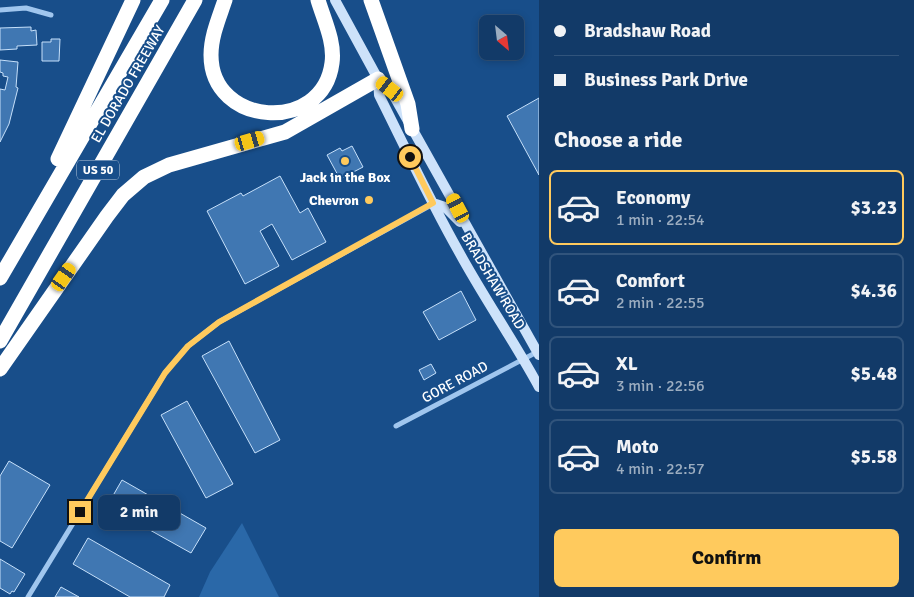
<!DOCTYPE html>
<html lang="en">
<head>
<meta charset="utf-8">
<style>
	:root { --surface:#123a68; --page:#1f4571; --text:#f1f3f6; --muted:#9cadc0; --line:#31547c; --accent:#ffca5d }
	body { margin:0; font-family:Signika,sans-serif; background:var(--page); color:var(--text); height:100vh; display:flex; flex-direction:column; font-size:19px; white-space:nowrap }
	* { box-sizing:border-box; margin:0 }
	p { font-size:16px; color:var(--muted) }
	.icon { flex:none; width:28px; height:28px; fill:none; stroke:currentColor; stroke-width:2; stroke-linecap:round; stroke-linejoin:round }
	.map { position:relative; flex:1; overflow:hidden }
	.sheet { display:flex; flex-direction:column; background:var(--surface); width:375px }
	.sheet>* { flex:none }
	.guide { display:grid; align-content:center; height:110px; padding:0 15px; background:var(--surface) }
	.needle { width:32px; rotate:152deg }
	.buttons { position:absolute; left:479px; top:15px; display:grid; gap:10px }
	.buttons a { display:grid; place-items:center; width:45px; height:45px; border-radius:8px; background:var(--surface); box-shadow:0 2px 8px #0003,0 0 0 1px var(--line); font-size:25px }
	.end { position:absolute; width:22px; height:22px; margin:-11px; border:6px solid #ffca5d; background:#111; box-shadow:0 0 0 2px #111 }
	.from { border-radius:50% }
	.bubble { position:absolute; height:35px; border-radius:8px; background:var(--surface); box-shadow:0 2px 8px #0003,0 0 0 1px var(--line); font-size:16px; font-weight:800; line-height:35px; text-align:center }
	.car { position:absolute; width:15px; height:30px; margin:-15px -8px; border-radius:6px; box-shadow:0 0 4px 1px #0007; background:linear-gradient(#f5c518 24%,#345 0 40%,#f5c518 0 76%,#345 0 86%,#f5c518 0) }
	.guide b { display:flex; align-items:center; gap:18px; height:48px; font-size:19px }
	.guide b+b { border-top:1px solid var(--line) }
	.guide i { width:12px; height:12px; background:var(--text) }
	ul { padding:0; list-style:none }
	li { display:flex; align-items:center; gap:15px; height:75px; margin:0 10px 8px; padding:0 5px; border:2px solid var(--line); border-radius:8px }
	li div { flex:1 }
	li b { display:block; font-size:19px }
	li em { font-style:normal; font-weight:800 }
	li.on { border-color:var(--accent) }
	li>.icon { width:45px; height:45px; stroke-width:1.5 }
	h2 { padding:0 15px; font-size:22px; line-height:60px }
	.button { display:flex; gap:10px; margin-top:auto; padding:10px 15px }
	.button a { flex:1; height:58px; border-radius:8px; background:var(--accent); color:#111; font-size:20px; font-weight:800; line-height:58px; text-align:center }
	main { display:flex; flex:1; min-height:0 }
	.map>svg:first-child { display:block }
	.green { fill:#2a68a8 }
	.building { fill:#4077b2; stroke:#c6e0fa }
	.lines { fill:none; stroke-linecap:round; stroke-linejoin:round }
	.minor { stroke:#a0c6ee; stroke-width:5 }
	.secondary { stroke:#cde2fa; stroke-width:10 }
	.motorway { stroke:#fff; stroke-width:15 }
	.route { stroke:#ffca5d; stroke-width:6 }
	.poi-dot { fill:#ffca5d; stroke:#184e8a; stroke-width:2 }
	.labels { text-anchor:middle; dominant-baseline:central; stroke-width:4; stroke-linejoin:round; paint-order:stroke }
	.shield { fill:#184e8a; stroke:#bacadc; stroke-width:1 }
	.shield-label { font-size:12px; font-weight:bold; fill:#fff }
	.street-label { font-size:14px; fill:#fff; stroke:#184e8a }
	.poi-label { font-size:14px; font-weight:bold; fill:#fff; stroke:#184e8a }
</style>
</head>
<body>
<main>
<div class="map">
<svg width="539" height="597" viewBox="0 0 539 597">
	<rect width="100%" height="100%" fill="#184e8a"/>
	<path class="green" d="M242,523L279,597H199L210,572Z"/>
	<path class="building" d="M31,27V31L36,30L37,45L17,46V49L0,50V28Z
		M51,39H60L59,61H42V42H51Z
		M0,60L18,62L16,87L18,88L9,124L0,142V89L5,90L8,77L3,76V73L0,72Z
		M539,98V175L507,116Z
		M352,146L363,167L340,179L327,155L340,148L342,151Z
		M280,176L300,213L308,208L326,242L292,260L272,224L260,231L279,266L245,284L207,211L241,193L243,196Z
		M461,291L476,320L439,340L423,312Z
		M229,341L280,440L255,453L202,356Z
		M431,364L436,373L424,380L419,370Z
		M187,401L233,484L206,498L161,415Z
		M9,461L50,485L12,548L0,541V476Z
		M122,480L206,528L191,553L107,506Z
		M88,538L170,585L164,597H130L73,564Z
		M0,559L25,574L14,592L12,591L10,594L0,588Z
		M61,587L79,597H55Z"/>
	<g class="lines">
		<path class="minor" d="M0,10L26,8L51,15
			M396,426L539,351
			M28,597L165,373L188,346L219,322L433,204"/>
		<path class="secondary" d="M335,0L378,79L390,89L539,355
			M378,79L379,95C405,147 430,201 459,252C484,298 514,341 539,387
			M433,203L445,207L460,222"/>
		<path class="motorway" d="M225,0C219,18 211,36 211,55C211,127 323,134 332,63C335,42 324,20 318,0
			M371,0L408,104L412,129
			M58,159L133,0
			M0,278L162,0
			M0,341L195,0
			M0,369L107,216L123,195L144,177L169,165L285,132L378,79"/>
	</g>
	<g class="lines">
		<path class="route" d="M80,512L165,373L188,346L219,322L433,203L410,157"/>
	</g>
	<g class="poi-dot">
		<circle cx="345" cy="161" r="5"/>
		<circle cx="369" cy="200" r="5"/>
	</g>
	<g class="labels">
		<rect class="shield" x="77" y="160.5" width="42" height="19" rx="4"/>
		<g class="shield-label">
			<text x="98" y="170">US 50</text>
		</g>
		<g class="street-label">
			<text transform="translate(128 84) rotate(-60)">EL DORADO FREEWAY</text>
			<text transform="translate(493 281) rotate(59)">BRADSHAW ROAD</text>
			<text transform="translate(455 382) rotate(-28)">GORE ROAD</text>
		</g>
		<g class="poi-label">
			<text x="345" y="177">Jack in the Box</text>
			<text x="359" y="200" text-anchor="end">Chevron</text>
		</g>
	</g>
</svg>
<div class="buttons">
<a><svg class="needle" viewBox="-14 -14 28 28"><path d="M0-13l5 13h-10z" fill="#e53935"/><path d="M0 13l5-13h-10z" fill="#9cadc0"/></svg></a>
</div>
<i class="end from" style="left:410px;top:157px"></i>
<i class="end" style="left:80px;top:512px"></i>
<div class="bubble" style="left:98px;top:495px;width:82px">2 min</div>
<i class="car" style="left:390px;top:89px;rotate:308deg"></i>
<i class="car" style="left:250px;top:141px;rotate:74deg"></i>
<i class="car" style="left:458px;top:208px;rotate:332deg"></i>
<i class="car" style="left:64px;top:277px;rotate:35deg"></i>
</div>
<section class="sheet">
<div class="guide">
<b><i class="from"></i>Bradshaw Road</b>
<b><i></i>Business Park Drive</b>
</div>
<h2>Choose a ride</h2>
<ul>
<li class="on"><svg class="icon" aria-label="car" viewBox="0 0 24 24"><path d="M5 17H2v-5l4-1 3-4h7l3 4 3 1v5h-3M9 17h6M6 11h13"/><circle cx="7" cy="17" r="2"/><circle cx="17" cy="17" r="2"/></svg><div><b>Economy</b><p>1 min · 22:54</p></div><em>$3.23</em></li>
<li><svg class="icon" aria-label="car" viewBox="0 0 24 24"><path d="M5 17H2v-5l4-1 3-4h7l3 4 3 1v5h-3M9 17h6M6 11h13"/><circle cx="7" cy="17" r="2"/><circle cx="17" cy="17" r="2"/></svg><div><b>Comfort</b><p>2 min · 22:55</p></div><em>$4.36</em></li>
<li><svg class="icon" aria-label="car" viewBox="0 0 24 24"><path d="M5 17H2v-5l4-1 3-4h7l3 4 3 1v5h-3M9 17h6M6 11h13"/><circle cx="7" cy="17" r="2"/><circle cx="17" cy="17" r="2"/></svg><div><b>XL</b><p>3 min · 22:56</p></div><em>$5.48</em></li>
<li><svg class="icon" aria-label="car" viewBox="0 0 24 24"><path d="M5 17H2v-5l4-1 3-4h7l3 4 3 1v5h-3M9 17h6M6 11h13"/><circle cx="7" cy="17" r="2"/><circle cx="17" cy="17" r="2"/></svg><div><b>Moto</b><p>4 min · 22:57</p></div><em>$5.58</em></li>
</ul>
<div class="button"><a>Confirm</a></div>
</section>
</main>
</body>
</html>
